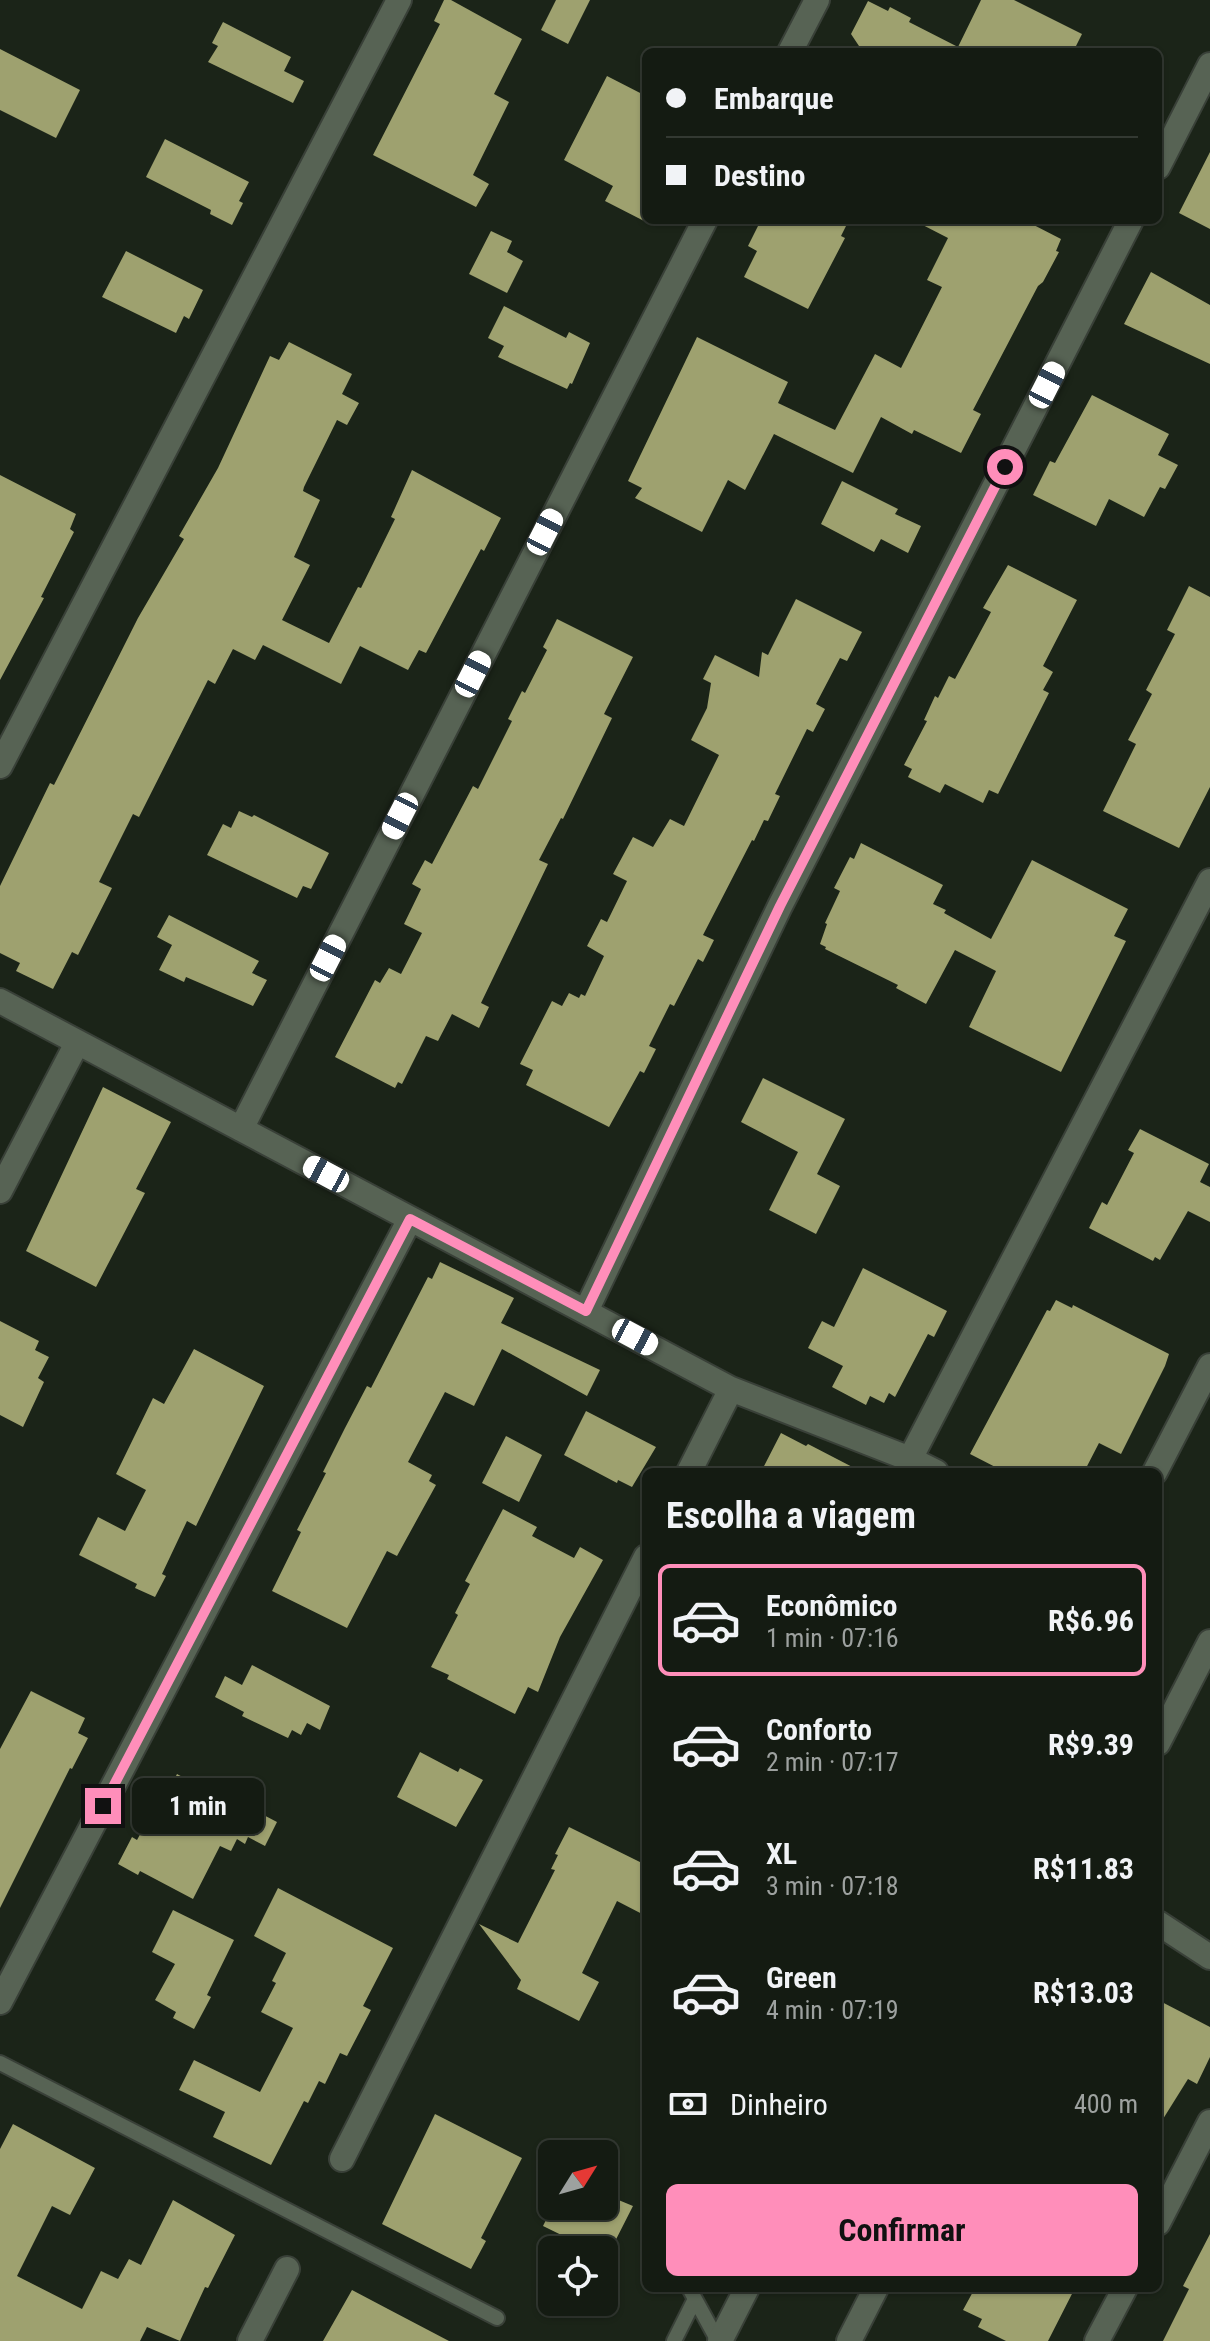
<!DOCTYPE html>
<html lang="pt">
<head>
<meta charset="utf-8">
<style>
	:root { --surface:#141b12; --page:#1d241b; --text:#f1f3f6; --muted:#9da19f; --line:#333932; --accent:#ff8eba }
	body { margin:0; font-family:"Roboto Condensed",sans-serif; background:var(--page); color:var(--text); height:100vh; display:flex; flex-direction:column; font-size:30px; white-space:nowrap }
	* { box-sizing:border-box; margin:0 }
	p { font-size:26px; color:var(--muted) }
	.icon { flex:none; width:44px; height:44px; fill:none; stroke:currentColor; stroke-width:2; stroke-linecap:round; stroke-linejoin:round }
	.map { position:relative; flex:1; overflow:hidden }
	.sheet { position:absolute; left:642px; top:1468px; width:520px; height:824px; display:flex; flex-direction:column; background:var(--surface); border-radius:12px; box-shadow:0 2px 6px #0004,0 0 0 2px var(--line) }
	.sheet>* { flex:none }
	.banner { position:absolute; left:642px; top:48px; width:520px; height:176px; border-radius:12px; box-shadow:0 2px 6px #0004,0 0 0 2px var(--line); display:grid; align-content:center; height:176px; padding:0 24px; background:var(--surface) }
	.needle { width:52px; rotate:53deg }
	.controls { position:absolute; left:538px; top:2140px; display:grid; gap:16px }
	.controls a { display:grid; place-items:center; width:80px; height:80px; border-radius:12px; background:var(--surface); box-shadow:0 2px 6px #0004,0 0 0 2px var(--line); font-size:40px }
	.end { position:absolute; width:36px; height:36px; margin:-18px; border:10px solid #ff8eba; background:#111; box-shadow:0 0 0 4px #111 }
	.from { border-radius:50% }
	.bubble { position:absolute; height:56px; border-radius:12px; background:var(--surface); box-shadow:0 2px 6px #0004,0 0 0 2px var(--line); font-size:26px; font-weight:700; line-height:56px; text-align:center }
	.car { position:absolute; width:24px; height:48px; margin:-24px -12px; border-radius:10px; box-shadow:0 0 6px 2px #0007; background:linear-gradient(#fff 24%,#345 0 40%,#fff 0 76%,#345 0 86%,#fff 0) }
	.banner b { display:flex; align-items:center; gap:28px; height:76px; font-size:30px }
	.banner b+b { border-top:2px solid var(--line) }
	.banner i { width:20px; height:20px; background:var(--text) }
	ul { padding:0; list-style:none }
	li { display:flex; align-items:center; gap:24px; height:112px; margin:0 16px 12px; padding:0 8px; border:4px solid transparent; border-radius:12px }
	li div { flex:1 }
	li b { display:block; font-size:30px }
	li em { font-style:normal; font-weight:700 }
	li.current { border-color:var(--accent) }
	li>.icon { width:72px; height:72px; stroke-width:1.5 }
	h2 { padding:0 24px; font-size:36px; line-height:96px }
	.pay { display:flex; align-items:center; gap:20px; height:88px; padding:0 24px; font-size:30px }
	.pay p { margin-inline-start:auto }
	.primary-button { display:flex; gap:16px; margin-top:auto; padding:16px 24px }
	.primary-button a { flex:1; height:92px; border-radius:12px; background:var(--accent); color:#111; font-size:32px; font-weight:700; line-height:92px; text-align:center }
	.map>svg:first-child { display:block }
	.building { fill:#9ea16f }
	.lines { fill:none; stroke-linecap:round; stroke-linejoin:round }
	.lane-casing { stroke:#394038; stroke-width:18 }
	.street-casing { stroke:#394038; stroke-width:28 }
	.lane { stroke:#576354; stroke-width:14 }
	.street { stroke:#576354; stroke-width:24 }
	.route { stroke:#ff8eba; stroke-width:10 }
</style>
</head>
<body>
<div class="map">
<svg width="1210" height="2341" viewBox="0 0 1210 2341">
	<rect width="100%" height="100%" fill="#1b2418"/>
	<path class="building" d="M444,0H451L522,39L494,94L509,102L473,175L489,184L476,207L373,155L440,24L434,21Z
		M556,0H590L568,44L541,30Z
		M981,0H1014L1082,34L1073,52H863L851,34L868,1L888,11L890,7L911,18L909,22L958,47Z
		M223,22L291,57L284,71L304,81L293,103L208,62L218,46L212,43Z
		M0,49L80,90L56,138L0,110Z
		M607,76L646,96V222L605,201L613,186L564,160Z
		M165,139L249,182L239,201L243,203L232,225L210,214L211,210L146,177Z
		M1210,152V229L1179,213Z
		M761,220H849L841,236L845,238L808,309L744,277L757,251L748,246Z
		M913,220H1024L1061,239L1056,251L1059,252L1043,282L1038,286L973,410L981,414L961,453L914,430L912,434L881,417L853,473L774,434L745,490L728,480L702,532L635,498L642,488L628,481L697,337L788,382L778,403L835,430L875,354L901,368L942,287L927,280L948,238Z
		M491,231L512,241L507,252L523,261L507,293L469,274Z
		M126,251L203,290L189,319L184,316L176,333L102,297Z
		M1151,272L1210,305V364L1124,324Z
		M504,306L566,338L569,332L590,343L572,384L570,383L567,389L498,357L504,346L488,338Z
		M289,342L352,374L342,394L359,403L347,425L337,420L304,487L303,491L320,500L294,557L310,565L282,620L329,643L358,587L361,588L395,519L391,517L412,470L501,518L484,551L481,549L426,653L419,650L408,670L360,646L341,684L263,645L255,660L233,649L215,684L208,680L139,817L133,814L99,882L112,888L78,955L72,952L53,989L16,971L20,963L0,953V886L50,783L54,785L138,618L184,539L179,536L218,468L270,356L279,360Z
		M1092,395L1169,434L1158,455L1178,465L1165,489L1160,487L1144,517L1109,499L1096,526L1033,495L1050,461L1055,463Z
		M0,475L76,514L70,529L74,532L41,597L44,598L0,680Z
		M842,481L898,509L895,514L921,526L908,553L881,539L874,552L821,524Z
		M1008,565L1077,600L1043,666L1053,672L1043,690L1049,693L998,794L989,790L983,803L945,784L940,793L908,777L912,769L904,765L927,721L924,720L935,696L938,698L949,676L955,679L991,612L983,608Z
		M1189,586L1210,597V787L1179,848L1103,811L1136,744L1128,740L1152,694L1146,690L1175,634L1167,630Z
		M796,599L862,632L847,661L840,658L816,704L825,709L813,732L807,729L775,794L780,796L768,821L764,820L754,841L752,840L703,935L714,940L703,962L698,959L674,1006L670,1004L649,1046L656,1049L644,1073L640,1071L609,1127L526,1085L533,1070L520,1064L552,1001L562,1006L569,993L579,998L581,994L585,996L604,956L587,946L601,919L607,922L627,881L613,874L633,837L653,847L670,819L684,826L719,755L691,740L707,708L711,683L703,679L715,655L759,677L762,652L768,655Z
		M557,619L633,657L604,714L612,718L563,819L561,818L539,860L548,864L481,1003L489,1007L479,1028L452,1014L438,1041L426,1036L402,1084L398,1082L395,1088L335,1057L375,980L380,983L389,968L401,974L422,933L404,924L421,889L412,884L425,860L432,864L473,786L478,789L512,721L508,719L522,691L525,693L547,650L543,647Z
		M239,811L252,817L254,815L329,853L311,889L303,886L297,898L207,855L223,824L231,828Z
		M861,843L943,885L933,904L946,910L944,913L991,939L1032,860L1128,909L1114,936L1126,941L1061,1072L969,1027L996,971L955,950L926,1004L896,988L898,985L825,949L826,947L820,944L827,924L825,923L840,891L834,888L850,857L854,859Z
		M169,915L259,961L252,973L267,980L253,1006L186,977L184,982L159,970L172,945L157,937Z
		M763,1078L845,1119L817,1174L840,1186L816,1234L769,1210L798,1152L741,1122Z
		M103,1087L171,1122L136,1189L145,1193L96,1287L26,1251Z
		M1140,1129L1209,1164L1200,1182L1210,1187V1222L1188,1211L1160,1260L1155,1257L1153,1261L1089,1228L1102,1202L1107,1205L1134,1153L1128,1150Z
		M440,1262L514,1298L501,1323L600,1370L587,1396L502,1349L474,1406L445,1392L408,1462L432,1475L429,1481L436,1485L397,1556L387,1551L347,1628L272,1591L301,1532L297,1530L326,1473L323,1472L345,1428L367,1386L371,1388L428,1277L432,1279Z
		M863,1268L947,1311L934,1337L928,1334L895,1397L889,1393L884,1403L870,1396L866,1405L832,1387L843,1366L808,1348L822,1321L834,1327Z
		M1056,1300L1072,1308L1073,1305L1169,1354L1165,1366L1121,1454L1099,1443L1084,1472H1005L970,1454L1047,1310L1050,1311Z
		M0,1321L39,1341L35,1350L49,1357L38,1378L44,1382L23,1427L0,1415Z
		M194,1349L264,1386L196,1526L187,1521L162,1574L166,1576L155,1597L135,1588L137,1584L79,1555L98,1517L125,1531L146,1490L116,1474L153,1398L164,1404Z
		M586,1411L656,1447L632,1487L618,1480L617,1483L564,1455Z
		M781,1433L806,1446L808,1444L862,1472H761Z
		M506,1436L542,1455L519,1502L482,1483Z
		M503,1509L537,1527L532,1536L574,1558L580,1547L603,1560L560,1637L538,1692L528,1687L515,1714L447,1679L449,1675L431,1667L458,1615L455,1613L470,1584L465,1581Z
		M252,1665L330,1706L320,1730L307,1723L301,1735L292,1730L288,1738L242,1716L244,1712L215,1697L225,1676L242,1685Z
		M31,1691L85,1718L78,1733L88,1738L72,1769L70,1768L0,1908V1749Z
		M420,1752L458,1772L460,1768L483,1780L456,1827L397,1797Z
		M177,1774L197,1785L199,1781L277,1822L265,1846L248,1837L245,1844L237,1839L231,1851L220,1846L193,1899L140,1871L138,1875L118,1864L132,1837L137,1840L144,1827L149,1830Z
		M569,1827L646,1865V1916L617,1901L582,1973L599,1982L579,2021L517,1989L521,1980L479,1924L518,1943L555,1870L551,1869L558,1855L555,1854Z
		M278,1888L393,1948L363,2006L371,2010L347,2056L340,2053L325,2084L319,2081L308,2103L304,2101L271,2165L213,2137L225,2112L179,2090L194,2060L260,2092L293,2028L261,2012L276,1983L272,1981L286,1953L254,1936Z
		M173,1910L234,1940L207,1995L211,1997L194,2029L173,2018L176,2012L155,2000L175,1964L152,1952Z
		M1158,2000L1210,2027V2057L1197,2084L1188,2079L1158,2127Z
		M435,2114L522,2158L481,2238L486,2241L471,2269L382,2224Z
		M13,2124L95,2168L70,2215L52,2206L17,2276L82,2309L101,2271L118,2279L129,2259L141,2265L173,2200L235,2235L208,2288L205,2287L180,2341L147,2327L140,2341H0V2149Z
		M604,2194L633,2206L604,2263V2250H592L543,2226L553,2206H604Z
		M1210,2234V2341H1163L1189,2289L1183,2286Z
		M975,2288H1075L1048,2341H1006L978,2327L982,2319L963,2310Z
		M352,2290L388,2309L449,2341H323Z"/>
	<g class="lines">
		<defs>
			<path id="lane" d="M0,2063L497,2318
				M689,2288L718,2341
				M674,2341L695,2299"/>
			<path id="street" d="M790,52L817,0
				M1158,167L1210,65
				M0,766L399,0
				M0,1001L731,1389L910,1459L936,1472
				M241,1129L705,220
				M0,1191L77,1043
				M586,1311L780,906L1131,220
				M910,1459L1210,881
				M689,1472L731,1389
				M1155,1472L1210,1366
				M1158,1743L1210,1642
				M1158,1923L1210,1957
				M0,2002L410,1219
				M342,2159L646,1557
				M1158,2223L1210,2122
				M250,2341L287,2269
				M720,2341L747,2288
				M849,2341L876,2288
				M1097,2341L1125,2288"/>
		</defs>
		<use href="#lane" class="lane-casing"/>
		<use href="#street" class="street-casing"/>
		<use href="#lane" class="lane"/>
		<use href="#street" class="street"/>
	</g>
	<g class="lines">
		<path class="route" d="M103,1806L410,1219L586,1311L780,906L1005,467"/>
	</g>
</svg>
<div class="controls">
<a><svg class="needle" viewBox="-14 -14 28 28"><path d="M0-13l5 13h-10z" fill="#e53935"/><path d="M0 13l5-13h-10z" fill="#9da19f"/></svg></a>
<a><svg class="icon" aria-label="locate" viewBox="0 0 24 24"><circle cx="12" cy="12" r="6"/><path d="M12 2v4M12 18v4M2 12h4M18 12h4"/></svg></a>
</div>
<i class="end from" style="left:1005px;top:467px"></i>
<i class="end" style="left:103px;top:1806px"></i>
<div class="bubble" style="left:132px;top:1778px;width:132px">1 min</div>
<i class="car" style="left:1047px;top:385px;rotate:27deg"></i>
<i class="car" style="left:545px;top:532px;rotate:27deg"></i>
<i class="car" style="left:473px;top:674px;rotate:27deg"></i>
<i class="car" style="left:400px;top:816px;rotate:207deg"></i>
<i class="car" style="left:328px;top:958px;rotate:27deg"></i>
<i class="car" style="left:326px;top:1174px;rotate:298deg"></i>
<i class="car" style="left:635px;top:1337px;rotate:118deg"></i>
<div class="banner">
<b><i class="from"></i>Embarque</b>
<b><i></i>Destino</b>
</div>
<section class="sheet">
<h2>Escolha a viagem</h2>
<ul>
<li class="current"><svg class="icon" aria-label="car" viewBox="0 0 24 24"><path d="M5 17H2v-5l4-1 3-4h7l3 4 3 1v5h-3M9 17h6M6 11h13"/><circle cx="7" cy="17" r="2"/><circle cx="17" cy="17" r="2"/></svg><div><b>Econômico</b><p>1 min · 07:16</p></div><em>R$6.96</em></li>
<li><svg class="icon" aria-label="car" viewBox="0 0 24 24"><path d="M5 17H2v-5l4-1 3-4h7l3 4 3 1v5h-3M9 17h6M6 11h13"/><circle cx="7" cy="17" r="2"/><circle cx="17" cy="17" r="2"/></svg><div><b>Conforto</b><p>2 min · 07:17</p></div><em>R$9.39</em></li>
<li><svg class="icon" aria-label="car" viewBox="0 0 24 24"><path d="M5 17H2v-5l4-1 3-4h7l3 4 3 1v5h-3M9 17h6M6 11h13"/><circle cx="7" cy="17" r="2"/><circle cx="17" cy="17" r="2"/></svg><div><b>XL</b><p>3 min · 07:18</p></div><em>R$11.83</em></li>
<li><svg class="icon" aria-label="car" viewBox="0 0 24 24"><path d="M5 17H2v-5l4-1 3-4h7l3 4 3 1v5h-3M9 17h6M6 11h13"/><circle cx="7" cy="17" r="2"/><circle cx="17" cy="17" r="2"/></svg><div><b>Green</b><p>4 min · 07:19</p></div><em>R$13.03</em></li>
</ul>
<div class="pay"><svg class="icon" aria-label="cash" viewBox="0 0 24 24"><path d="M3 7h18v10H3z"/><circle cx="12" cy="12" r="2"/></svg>Dinheiro<p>400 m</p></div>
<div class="primary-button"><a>Confirmar</a></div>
</section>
</div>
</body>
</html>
